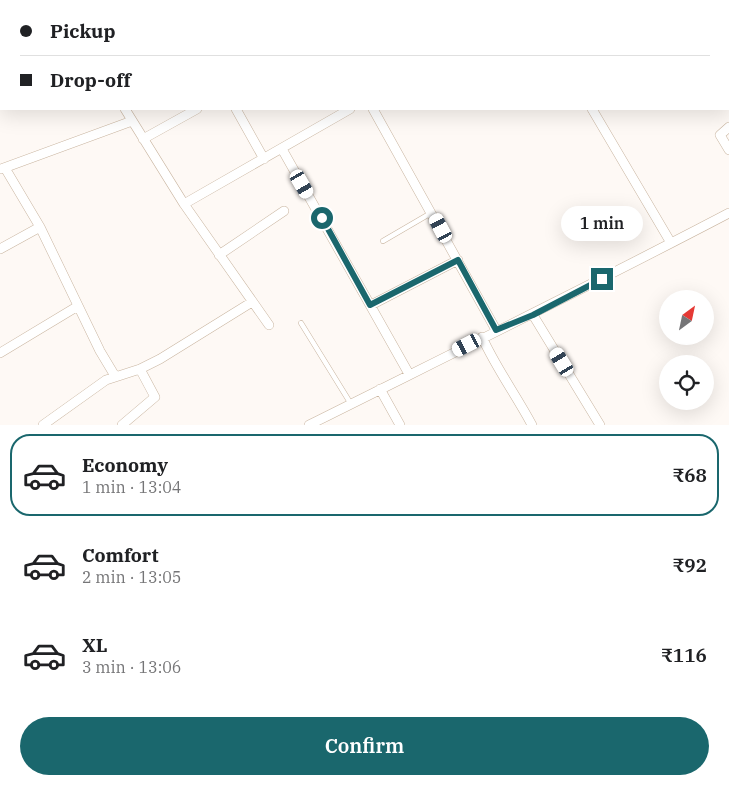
<!DOCTYPE html>
<html lang="en">
<head>
<meta charset="utf-8">
<style>
	:root { --surface:#fff; --page:#f2f2f2; --text:#202124; --muted:#757577; --line:#e0e0e0; --accent:#1a676d }
	body { margin:0; font-family:"IBM Plex Serif",serif; background:var(--page); color:var(--text); height:100vh; display:flex; flex-direction:column; font-size:19px; white-space:nowrap }
	* { box-sizing:border-box; margin:0 }
	p { font-size:16px; color:var(--muted) }
	.icon { flex:none; width:28px; height:28px; fill:none; stroke:currentColor; stroke-width:2; stroke-linecap:round; stroke-linejoin:round }
	.map { position:relative; height:425px; overflow:hidden }
	.drawer { display:flex; flex-direction:column; background:var(--surface); flex:1 }
	.drawer>* { flex:none }
	.hud { position:absolute; left:0px; top:0px; width:730px; height:110px; box-shadow:0 5px 20px #0002; display:grid; align-content:center; height:110px; padding:0 20px; background:var(--surface) }
	.needle { width:32px; rotate:33deg }
	.controls { position:absolute; left:659px; top:290px; display:grid; gap:10px }
	.controls a { display:grid; place-items:center; width:55px; height:55px; border-radius:50%; background:var(--surface); box-shadow:0 5px 20px #0002; font-size:25px }
	.end { position:absolute; width:22px; height:22px; margin:-11px; border:6px solid #1a676d; background:#fff; box-shadow:0 0 0 2px #fff }
	.from { border-radius:50% }
	.bubble { position:absolute; height:35px; border-radius:18px; background:var(--surface); box-shadow:0 5px 20px #0002; font-size:16px; font-weight:600; line-height:35px; text-align:center }
	.car { position:absolute; width:15px; height:30px; margin:-15px -8px; border-radius:6px; box-shadow:0 0 4px 1px #0007; background:linear-gradient(#fff 24%,#345 0 40%,#fff 0 76%,#345 0 86%,#fff 0) }
	.hud b { display:flex; align-items:center; gap:18px; height:48px; font-size:19px }
	.hud b+b { border-top:1px solid var(--line) }
	.hud i { width:12px; height:12px; background:var(--text) }
	ul { padding:9px 0 0; list-style:none }
	li { display:flex; align-items:center; gap:15px; height:82px; margin:0 10px 8px; padding:0 10px; border:2px solid transparent; border-radius:20px }
	li div { flex:1 }
	li b { display:block; font-size:19px }
	li em { font-style:normal; font-weight:600 }
	li.current { border-color:var(--accent) }
	li>.icon { width:45px; height:45px; stroke-width:1.5 }
	.button { display:flex; gap:10px; margin-top:auto; padding:10px 20px }
	.button a { flex:1; height:58px; border-radius:30px; background:var(--accent); color:#fff; font-size:20px; font-weight:600; line-height:58px; text-align:center }
	.map>svg:first-child { display:block }
	.lines { fill:none; stroke-linecap:round; stroke-linejoin:round }
	.lane-casing { stroke:#c9b5a0; stroke-width:5.5 }
	.street-casing { stroke:#c9b5a0; stroke-width:10 }
	.lane { stroke:#fff; stroke-width:4.5 }
	.street { stroke:#fff; stroke-width:9 }
	.route { stroke:#1a676d; stroke-width:6 }
</style>
</head>
<body>
<div class="map">
<svg width="729" height="425" viewBox="0 0 729 425">
	<rect width="100%" height="100%" fill="#fef9f5"/>
	<g class="lines">
		<defs>
			<path id="lane" d="M250,1L252,0
				M544,1L546,0
				M383,241L431,213
				M301,323L351,404"/>
			<path id="street" d="M202,0L203,1
				M311,0V1
				M528,0V1
				M637,0L638,1
				M19,1L22,0
				M124,1L126,0
				M0,10L1,9
				M0,84L1,83
				M125,109L184,204L269,325
				M236,109L264,159
				M373,109L496,330
				M592,109L671,243
				M729,127L720,135L729,150
				M143,139L197,109
				M282,149L409,374
				M5,168L40,227L100,351L115,376
				M1,169L132,121
				M184,204L350,109
				M0,249L40,227
				M219,255L284,211
				M371,305L458,260
				M533,315L600,425
				M482,337C496,368 516,395 532,425
				M0,353L78,306
				M380,389L400,425
				M43,425L106,380L140,369L160,359L252,302
				M122,425L155,397L140,369
				M309,425C449,355 590,286 729,213"/>
		</defs>
		<use href="#lane" class="lane-casing"/>
		<use href="#street" class="street-casing"/>
		<use href="#lane" class="lane"/>
		<use href="#street" class="street"/>
	</g>
	<g class="lines">
		<path class="route" d="M322,218L370,305L458,260L496,330L533,315L602,279"/>
	</g>
</svg>
<div class="controls">
<a><svg class="needle" viewBox="-14 -14 28 28"><path d="M0-13l5 13h-10z" fill="#e53935"/><path d="M0 13l5-13h-10z" fill="#757577"/></svg></a>
<a><svg class="icon" aria-label="locate" viewBox="0 0 24 24"><circle cx="12" cy="12" r="6"/><path d="M12 2v4M12 18v4M2 12h4M18 12h4"/></svg></a>
</div>
<i class="end from" style="left:322px;top:218px"></i>
<i class="end" style="left:602px;top:279px"></i>
<div class="bubble" style="left:561px;top:206px;width:82px">1 min</div>
<i class="car" style="left:302px;top:184px;rotate:150deg"></i>
<i class="car" style="left:441px;top:228px;rotate:332deg"></i>
<i class="car" style="left:467px;top:345px;rotate:243deg"></i>
<i class="car" style="left:562px;top:362px;rotate:329deg"></i>
<div class="hud">
<b><i class="from"></i>Pickup</b>
<b><i></i>Drop-off</b>
</div>
</div>
<section class="drawer">
<ul>
<li class="current"><svg class="icon" aria-label="car" viewBox="0 0 24 24"><path d="M5 17H2v-5l4-1 3-4h7l3 4 3 1v5h-3M9 17h6M6 11h13"/><circle cx="7" cy="17" r="2"/><circle cx="17" cy="17" r="2"/></svg><div><b>Economy</b><p>1 min · 13:04</p></div><em>₹68</em></li>
<li><svg class="icon" aria-label="car" viewBox="0 0 24 24"><path d="M5 17H2v-5l4-1 3-4h7l3 4 3 1v5h-3M9 17h6M6 11h13"/><circle cx="7" cy="17" r="2"/><circle cx="17" cy="17" r="2"/></svg><div><b>Comfort</b><p>2 min · 13:05</p></div><em>₹92</em></li>
<li><svg class="icon" aria-label="car" viewBox="0 0 24 24"><path d="M5 17H2v-5l4-1 3-4h7l3 4 3 1v5h-3M9 17h6M6 11h13"/><circle cx="7" cy="17" r="2"/><circle cx="17" cy="17" r="2"/></svg><div><b>XL</b><p>3 min · 13:06</p></div><em>₹116</em></li>
</ul>
<div class="button"><a>Confirm</a></div>
</section>
</body>
</html>
